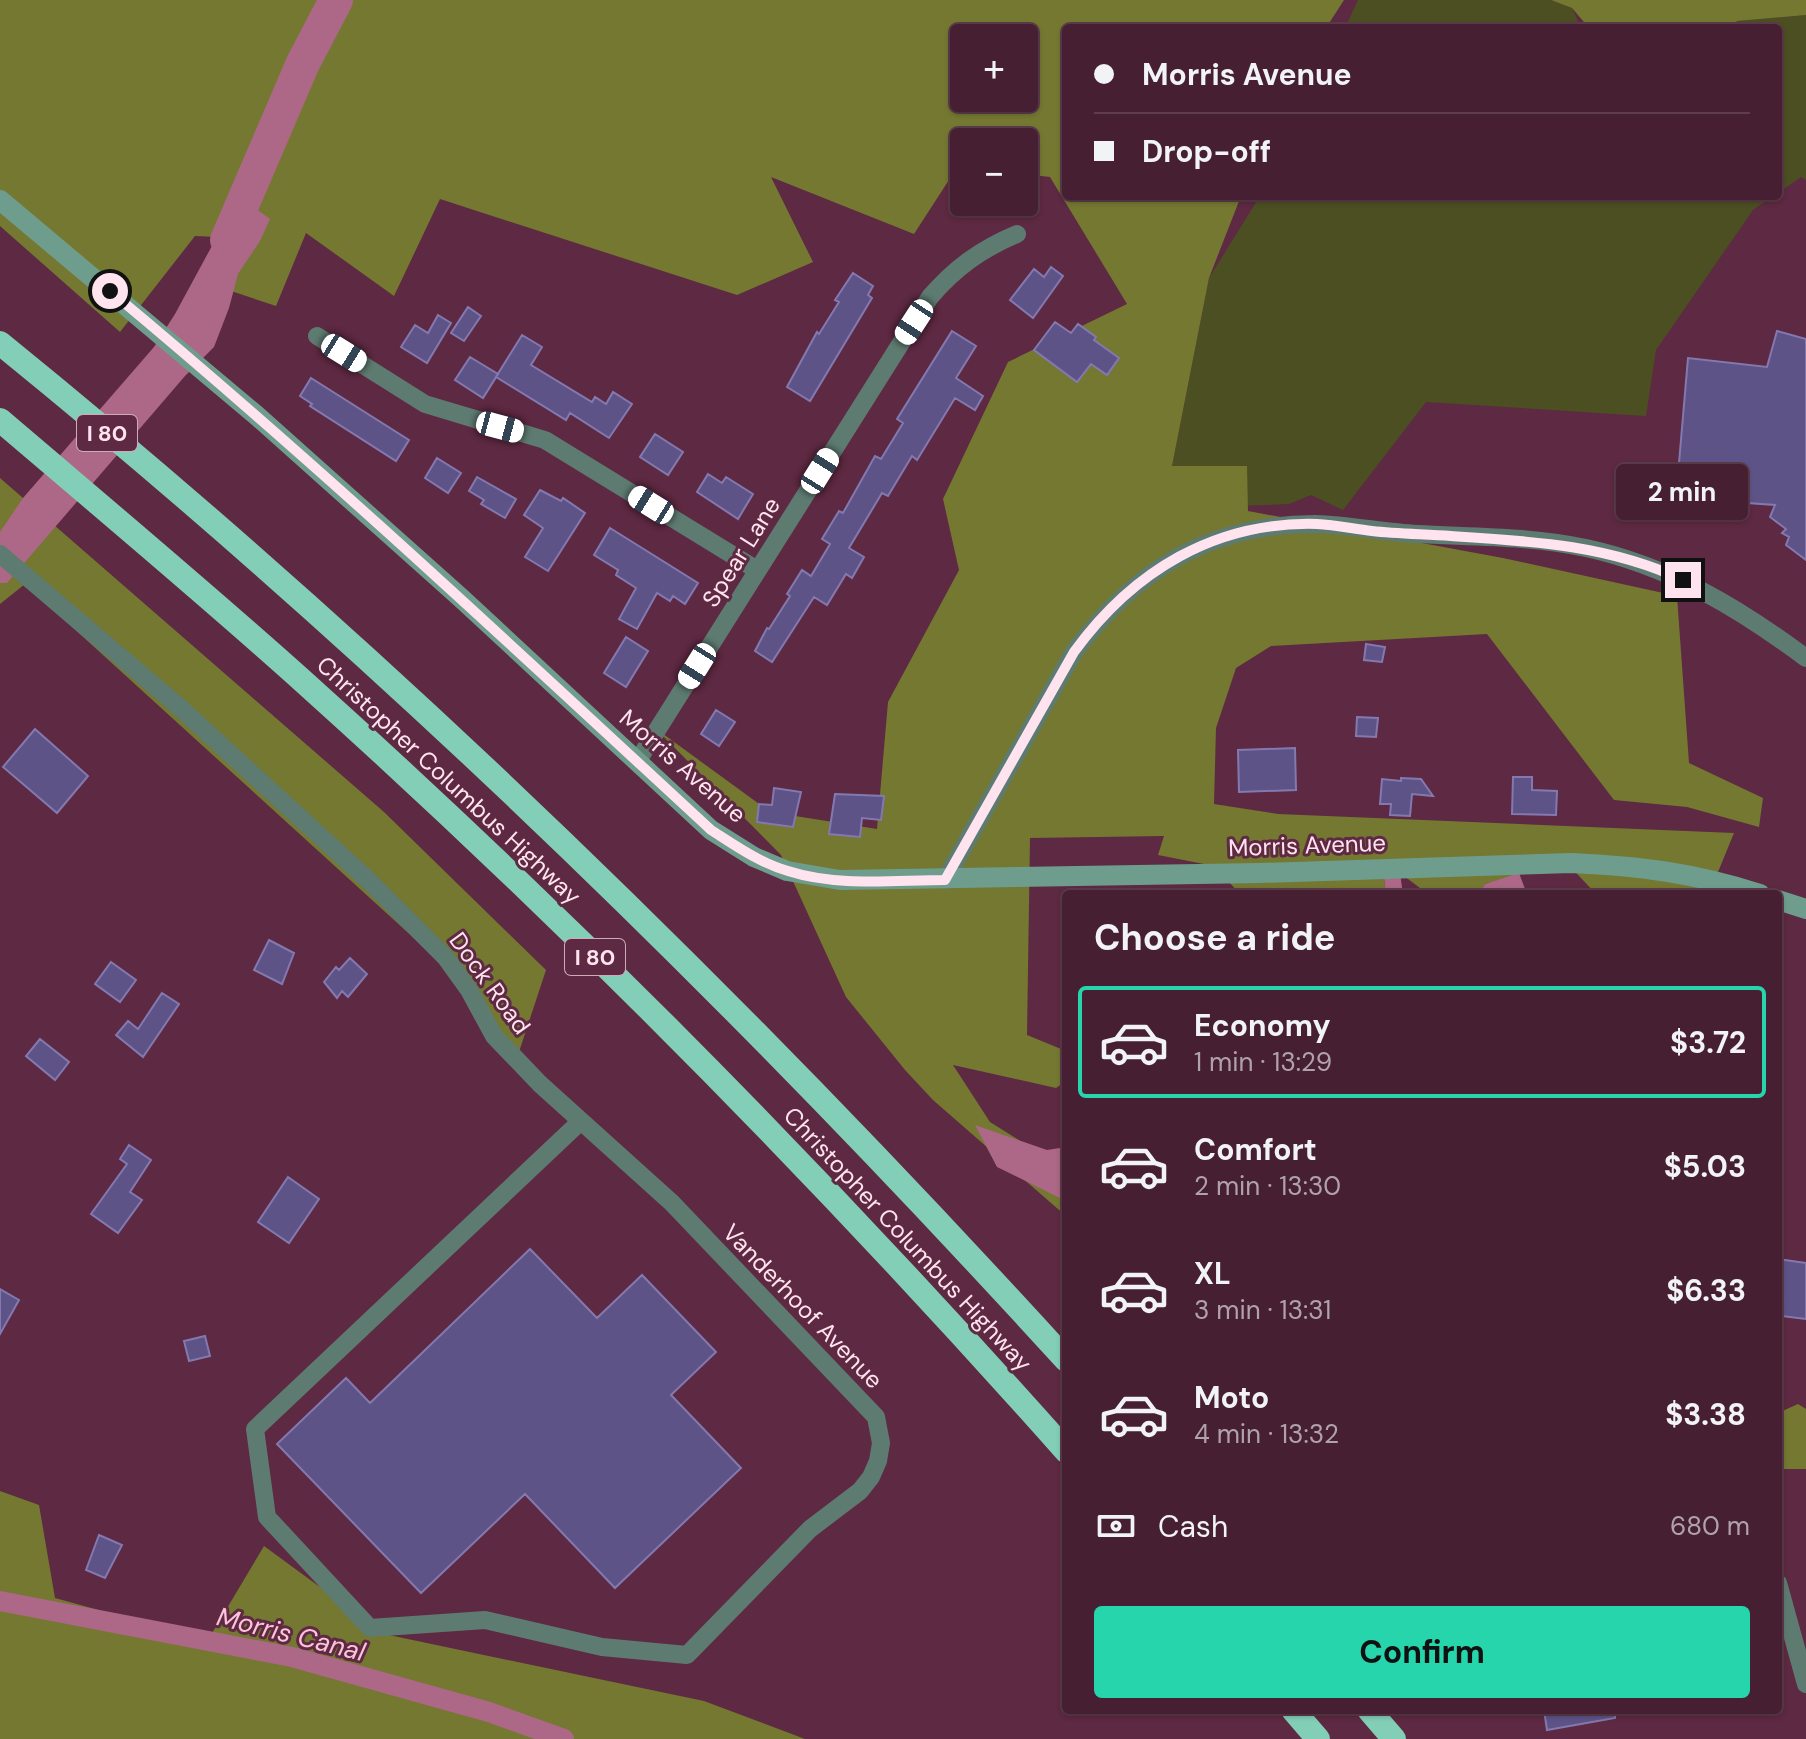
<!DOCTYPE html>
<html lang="en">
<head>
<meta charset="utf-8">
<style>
	:root { --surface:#461f32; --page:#502c3e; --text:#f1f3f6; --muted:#b0a2ac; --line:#5e3d4d; --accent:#27d5ad }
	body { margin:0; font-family:"DM Sans",sans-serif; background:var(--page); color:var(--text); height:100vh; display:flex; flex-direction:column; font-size:30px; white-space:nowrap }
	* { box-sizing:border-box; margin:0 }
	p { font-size:26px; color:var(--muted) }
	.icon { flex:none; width:44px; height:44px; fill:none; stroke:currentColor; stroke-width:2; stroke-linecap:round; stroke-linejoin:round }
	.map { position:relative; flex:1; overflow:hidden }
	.sheet { position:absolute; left:1062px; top:890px; width:720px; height:824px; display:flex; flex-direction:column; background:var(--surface); border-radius:8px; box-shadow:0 2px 6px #0004,0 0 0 2px var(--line) }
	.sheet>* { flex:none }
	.guide { position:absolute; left:1062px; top:24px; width:720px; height:176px; border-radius:8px; box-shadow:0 2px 6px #0004,0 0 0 2px var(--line); display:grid; align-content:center; height:176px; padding:0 32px; background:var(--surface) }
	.controls { position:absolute; left:950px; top:24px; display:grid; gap:16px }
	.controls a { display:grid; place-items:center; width:88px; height:88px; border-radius:8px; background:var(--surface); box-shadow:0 2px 6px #0004,0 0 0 2px var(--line); font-size:40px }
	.end { position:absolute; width:36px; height:36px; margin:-18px; border:10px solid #ffe3ee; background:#111; box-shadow:0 0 0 4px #111 }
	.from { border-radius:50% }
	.bubble { position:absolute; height:56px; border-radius:8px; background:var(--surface); box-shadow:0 2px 6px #0004,0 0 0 2px var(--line); font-size:26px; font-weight:700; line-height:56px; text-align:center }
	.car { position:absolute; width:24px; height:48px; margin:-24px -12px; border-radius:10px; box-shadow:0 0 6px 2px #0007; background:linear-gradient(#fff 24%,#345 0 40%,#fff 0 76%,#345 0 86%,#fff 0) }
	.guide b { display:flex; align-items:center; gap:28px; height:76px; font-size:30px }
	.guide b+b { border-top:2px solid var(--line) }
	.guide i { width:20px; height:20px; background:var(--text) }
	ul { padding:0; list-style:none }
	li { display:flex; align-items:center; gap:24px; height:112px; margin:0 16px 12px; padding:0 16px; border:4px solid transparent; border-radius:8px }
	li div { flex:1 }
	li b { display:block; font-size:30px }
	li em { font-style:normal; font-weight:700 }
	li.active { border-color:var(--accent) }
	li>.icon { width:72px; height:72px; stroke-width:1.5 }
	h2 { padding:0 32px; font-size:36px; line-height:96px }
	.pay { display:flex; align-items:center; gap:20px; height:88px; padding:0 32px; font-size:30px }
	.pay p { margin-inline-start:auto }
	.action { display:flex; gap:16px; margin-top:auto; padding:16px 32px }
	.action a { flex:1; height:92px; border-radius:8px; background:var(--accent); color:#111; font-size:32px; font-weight:700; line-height:92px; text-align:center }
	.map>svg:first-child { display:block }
	.green { fill:#4c4f22 }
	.forest { fill:#747831; fill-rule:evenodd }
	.water { fill:#ac6886 }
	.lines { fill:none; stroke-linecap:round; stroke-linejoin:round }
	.canal { stroke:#ac6886; stroke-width:20 }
	.river { stroke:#ac6886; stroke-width:34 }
	.building { fill:#5e5387; stroke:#8379b0; stroke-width:2 }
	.street { stroke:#5e7b71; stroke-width:18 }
	.secondary { stroke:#6e9d8e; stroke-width:20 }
	.highway { stroke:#83ceb7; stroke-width:24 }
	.route { stroke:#ffe3ee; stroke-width:10 }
	.labels { text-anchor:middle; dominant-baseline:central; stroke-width:6; stroke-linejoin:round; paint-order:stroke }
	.shield { fill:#5e2942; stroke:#cfabba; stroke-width:2 }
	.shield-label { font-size:22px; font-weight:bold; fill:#ffe3ee }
	.street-label { font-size:24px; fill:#ffe3ee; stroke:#5e2942 }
	.water-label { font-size:26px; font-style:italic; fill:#fec2db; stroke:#5e2942 }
</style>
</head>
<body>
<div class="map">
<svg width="1806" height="1739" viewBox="0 0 1806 1739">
	<rect width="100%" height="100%" fill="#5e2942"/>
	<path class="green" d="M1358,0H1551L1572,8L1581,28H1345Z
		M1806,15V180L1801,177L1778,193V28H1732L1737,21Z
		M1260,196H1773L1753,210L1656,350L1646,416L1426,402L1343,510L1311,495L1289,504L1237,506L1172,466L1209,278Z"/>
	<path class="forest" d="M0,0H1344L1326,28H1066V196H1241L1209,278L1172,466H1247L1248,511L1503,558L1677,596L1689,763L1763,798L1759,827L1687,807L1614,800L1487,634L1271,646L1236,668L1216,728L1214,804L1278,814L1734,833L1709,894H1596L1565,861L1485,884L1478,894H1428L1400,873L1384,878L1386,894H1240L1214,866L1158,855L1164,836L1030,838L1027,1035L1066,1051V1081L1056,1088L953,1065L990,1122L1057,1164H1066V1216L933,1100L905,1070L846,997L781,855L655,728L770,812L877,829L888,702L959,570L943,499L1008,362L1127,304L1050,177L1024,174V142H964V166H958L914,234L771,177L813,262L737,295L440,199L394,296L306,233L276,306L225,289L240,238L195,236L120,332L0,226ZM964,38H1024V98H964Z
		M1551,0H1806V15L1737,21L1732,28H1589L1572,8Z
		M0,478L384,812L546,970L517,1058L450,971L25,584L0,604Z
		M1798,1404L1806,1409V1469H1778V1413Z
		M0,1491L39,1505L55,1598L208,1640L264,1546L384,1634L704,1701L805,1739H0Z"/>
	<path class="water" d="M239,196L270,219L260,241L238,274L229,308L214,347L185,376L7,583H0V532L23,498L154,347L175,314Z
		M1400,873L1403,894H1386L1384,878Z
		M1519,873L1527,894H1478L1485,884Z
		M975,1125L1047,1150L1066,1147V1201L997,1167Z"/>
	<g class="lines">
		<path class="canal" d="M0,1601L292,1657L489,1712L564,1739"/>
		<path class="river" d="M227,240L303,63L336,0"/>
	</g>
	<path class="building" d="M1051,267L1063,276L1033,318L1010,300L1034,269L1044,277Z
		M853,273L873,286L868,295L872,298L810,401L787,387L817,332L819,334L839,302L835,300Z
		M468,307L481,316L464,341L451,333Z
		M438,315L451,323L427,363L401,347L415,325L428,333Z
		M1055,322L1071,333L1078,324L1096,337L1094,340L1119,358L1107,375L1091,364L1077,382L1034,350Z
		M952,331L976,346L956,378L983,396L975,410L955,398L917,460L912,456L888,496L882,493L849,548L864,557L852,578L846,574L827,605L814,597L772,662L755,651L767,628L769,629L790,596L787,594L802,570L811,576L830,544L822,539L839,511L843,513L875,456L881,459L903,423L897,419Z
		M1777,331L1806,339V560L1786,545L1789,537L1782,533L1786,529L1770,517L1775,505L1676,498L1688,358L1767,367Z
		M522,335L542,347L531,365L592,402L595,397L606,404L613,392L632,404L609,438L570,413L566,420L496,377Z
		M470,357L498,374L483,398L455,380Z
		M311,378L409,440L396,461L310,406L312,404L300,396Z
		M655,434L683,452L668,475L640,457Z
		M437,458L461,473L448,493L425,478Z
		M708,474L722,483L726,477L753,494L738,519L697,492Z
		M477,477L516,499L505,518L481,504L484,500L469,491Z
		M540,490L561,501L563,498L585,513L548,571L525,557L543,528L524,515Z
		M610,528L698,583L685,604L673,596L670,601L657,593L637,629L619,619L636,588L616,575L618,570L594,555Z
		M626,637L648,651L626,687L604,673Z
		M1366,644L1385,647L1382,662L1364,660Z
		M716,710L735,722L719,746L701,734Z
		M1357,717L1378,718L1376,737L1356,736Z
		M35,729L88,776L57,813L3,767Z
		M1295,748L1296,790L1239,792L1238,750Z
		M1513,777H1532V790L1557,791L1556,815L1512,814Z
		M1401,778L1421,779L1433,796L1412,794L1410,816L1390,815L1391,804H1380L1382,779L1401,781Z
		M774,788L801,792L793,827L757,822L759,804L772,805Z
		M835,794L884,796L881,820L862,818L860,837L829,834Z
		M269,940L294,953L282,984L254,970Z
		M350,958L367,974L348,997L342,991L337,998L324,982L336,967L339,970Z
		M111,962L136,980L120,1002L95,984Z
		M162,993L179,1004L143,1057L116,1035L128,1021L138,1029Z
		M40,1039L69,1062L55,1080L26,1056Z
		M129,1145L151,1160L130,1192L142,1200L118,1233L91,1214L127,1164L120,1159Z
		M288,1177L319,1199L289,1243L258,1222Z
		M530,1249L597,1318L642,1275L716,1352L671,1395L741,1468L615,1588L525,1494L421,1593L277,1444L346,1378L370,1403Z
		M1778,1259L1806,1263V1319L1781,1316L1783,1300H1778Z
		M0,1289L19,1300L0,1334Z
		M205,1336L210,1356L189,1361L184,1341Z
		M99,1535L122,1545L105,1578L86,1570Z
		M1544,1710H1615V1718L1547,1730Z"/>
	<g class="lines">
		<path class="street" d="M317,336L425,404L545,440L757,570
			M0,554L177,705L368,880L446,958L469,990L494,1036L540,1084L672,1203L876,1417L881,1443L878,1461L871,1477L860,1491L810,1529L687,1655L602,1647L485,1620L370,1628L267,1517L255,1429L581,1121
			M637,762L930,297C955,268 981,249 1017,234
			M945,880L1074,652C1136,569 1210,524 1315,524C1349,525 1383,532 1417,534C1473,537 1531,536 1586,548C1669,566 1739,608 1806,658
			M1778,1583L1806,1684"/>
		<path class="secondary" d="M0,200L256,415L461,598L711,830L754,857L787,871L840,880L1259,873L1571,863C1640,866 1694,873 1760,894
			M1778,900L1806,909"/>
		<path class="highway" d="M0,343C381,652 735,997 1066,1360
			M0,420C102,507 205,593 305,683C573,924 827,1182 1066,1451
			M1293,1710L1318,1739
			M1369,1710L1394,1739"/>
	</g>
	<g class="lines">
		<path class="route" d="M110,291C317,463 513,647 711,830C736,846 760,863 788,871C838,887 894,880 945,880L1074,652C1133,571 1215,521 1317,524C1336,525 1354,529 1372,531C1398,534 1425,534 1451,536C1531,541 1609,545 1683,580"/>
	</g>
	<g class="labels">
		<g class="shield">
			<rect x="77" y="415" width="60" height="36" rx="6"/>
			<rect x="565" y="939" width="60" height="36" rx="6"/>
		</g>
		<g class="shield-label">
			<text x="107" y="433">I 80</text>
			<text x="595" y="957">I 80</text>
		</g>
		<g class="street-label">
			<text transform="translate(741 552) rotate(-58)">Spear Lane</text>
			<text transform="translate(683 766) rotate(41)">Morris Avenue</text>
			<text transform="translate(449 780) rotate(43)">Christopher Columbus Highway</text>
			<text transform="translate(1307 845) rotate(-2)">Morris Avenue</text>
			<text transform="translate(490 983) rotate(54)">Dock Road</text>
			<text transform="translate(908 1239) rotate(47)">Christopher Columbus Highway</text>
			<text transform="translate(803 1306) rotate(46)">Vanderhoof Avenue</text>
		</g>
		<g class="water-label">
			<text transform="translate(291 1634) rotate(14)">Morris Canal</text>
		</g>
	</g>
</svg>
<div class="controls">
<a>+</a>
<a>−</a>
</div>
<i class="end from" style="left:110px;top:291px"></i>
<i class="end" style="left:1683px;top:580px"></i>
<div class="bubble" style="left:1616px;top:464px;width:132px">2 min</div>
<i class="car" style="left:914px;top:322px;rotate:213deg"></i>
<i class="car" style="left:344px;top:353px;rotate:122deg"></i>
<i class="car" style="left:500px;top:427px;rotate:105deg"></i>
<i class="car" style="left:820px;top:471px;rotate:32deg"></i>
<i class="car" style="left:651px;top:505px;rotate:302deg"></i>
<i class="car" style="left:697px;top:666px;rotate:212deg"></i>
<div class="guide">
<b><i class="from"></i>Morris Avenue</b>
<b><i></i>Drop-off</b>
</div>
<section class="sheet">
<h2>Choose a ride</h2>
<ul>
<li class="active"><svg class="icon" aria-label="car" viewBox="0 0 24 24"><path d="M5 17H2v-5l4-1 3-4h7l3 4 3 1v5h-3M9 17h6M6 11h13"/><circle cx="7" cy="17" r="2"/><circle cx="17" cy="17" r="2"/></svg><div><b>Economy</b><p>1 min · 13:29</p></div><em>$3.72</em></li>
<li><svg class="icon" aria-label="car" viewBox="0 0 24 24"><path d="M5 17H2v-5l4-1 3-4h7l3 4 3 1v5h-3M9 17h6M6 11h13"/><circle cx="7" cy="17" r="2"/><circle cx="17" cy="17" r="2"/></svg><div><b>Comfort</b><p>2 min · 13:30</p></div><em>$5.03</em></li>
<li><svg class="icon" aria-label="car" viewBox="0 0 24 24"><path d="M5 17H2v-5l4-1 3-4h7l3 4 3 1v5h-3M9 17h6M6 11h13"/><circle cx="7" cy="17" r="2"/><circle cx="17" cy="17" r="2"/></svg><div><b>XL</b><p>3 min · 13:31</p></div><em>$6.33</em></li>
<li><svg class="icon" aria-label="car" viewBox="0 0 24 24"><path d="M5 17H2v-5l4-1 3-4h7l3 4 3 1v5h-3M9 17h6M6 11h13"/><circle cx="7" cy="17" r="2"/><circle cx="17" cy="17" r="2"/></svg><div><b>Moto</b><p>4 min · 13:32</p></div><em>$3.38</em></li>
</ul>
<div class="pay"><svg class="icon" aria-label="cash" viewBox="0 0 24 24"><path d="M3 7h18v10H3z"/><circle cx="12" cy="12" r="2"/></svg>Cash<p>680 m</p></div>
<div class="action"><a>Confirm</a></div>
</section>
</div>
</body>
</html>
